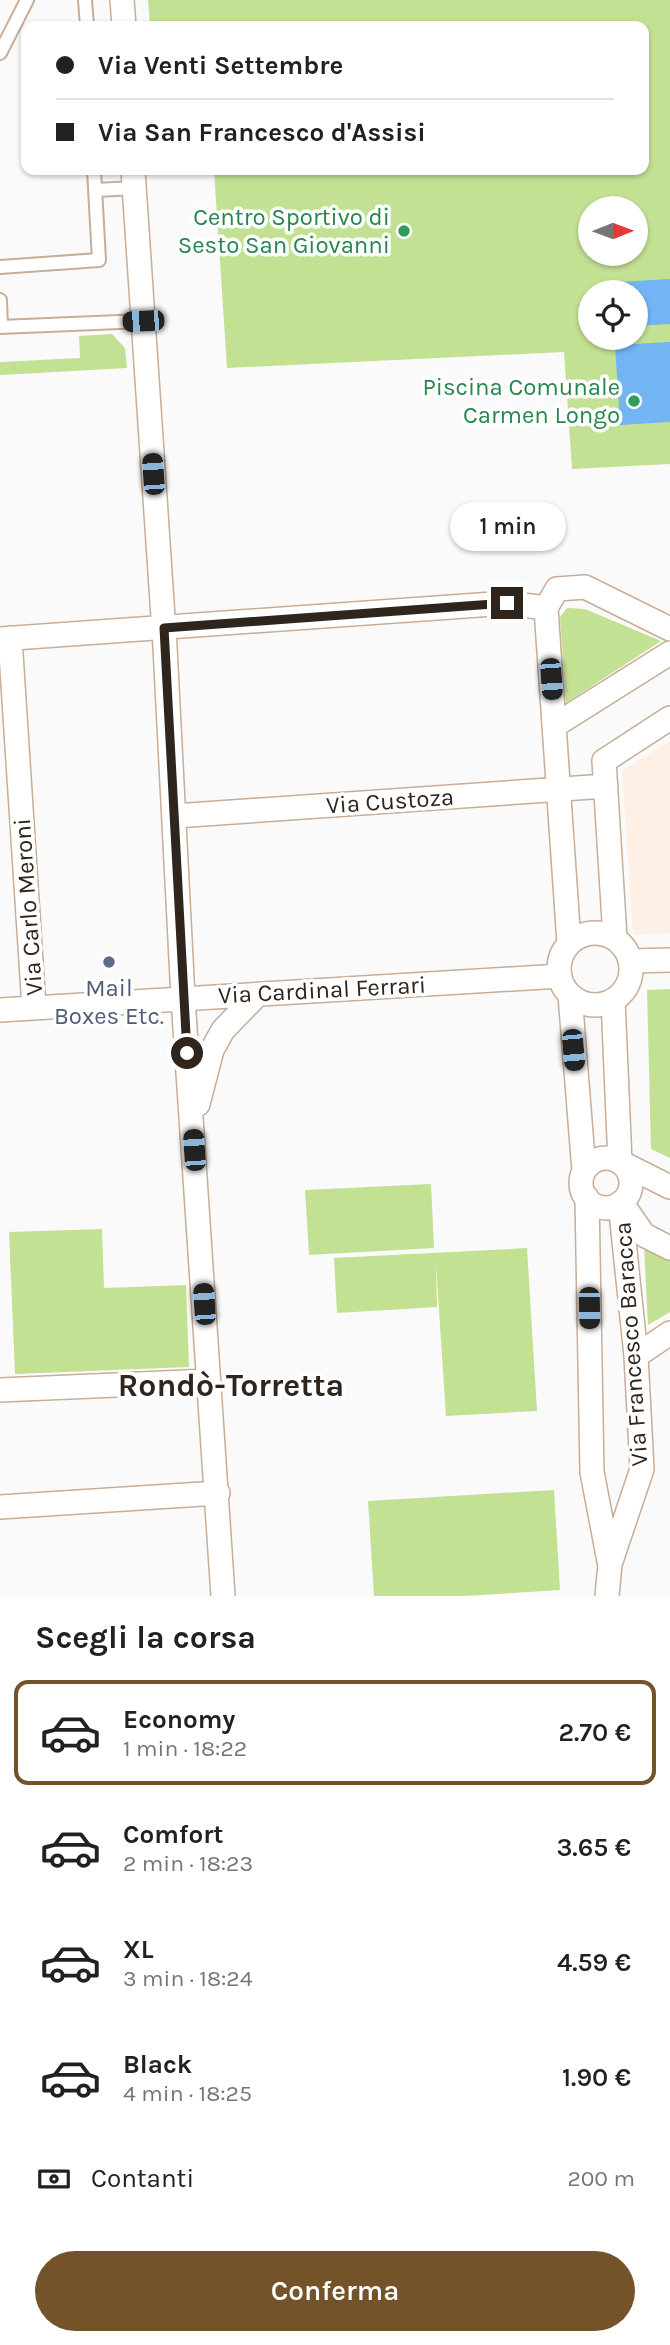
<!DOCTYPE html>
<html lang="it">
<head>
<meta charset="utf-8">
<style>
	:root { --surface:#fff; --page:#f6f6f6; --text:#202124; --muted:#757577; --line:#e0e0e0; --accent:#74532a }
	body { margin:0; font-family:Karla,sans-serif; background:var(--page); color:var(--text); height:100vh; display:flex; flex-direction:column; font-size:26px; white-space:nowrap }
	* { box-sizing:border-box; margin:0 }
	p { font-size:23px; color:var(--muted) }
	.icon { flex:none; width:38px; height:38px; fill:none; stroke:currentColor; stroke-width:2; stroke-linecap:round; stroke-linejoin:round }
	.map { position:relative; height:1596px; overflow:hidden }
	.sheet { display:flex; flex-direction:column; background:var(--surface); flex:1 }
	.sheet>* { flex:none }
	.guide { position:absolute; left:21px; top:21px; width:628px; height:154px; border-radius:14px; box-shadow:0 2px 5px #0004; display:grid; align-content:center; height:154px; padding:0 35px; background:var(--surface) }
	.needle { width:46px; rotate:89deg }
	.fabs { position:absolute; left:578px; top:196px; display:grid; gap:14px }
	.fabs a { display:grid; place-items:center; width:70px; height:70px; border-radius:50%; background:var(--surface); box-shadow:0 2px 5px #0004; font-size:35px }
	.end { position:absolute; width:32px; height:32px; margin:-16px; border:9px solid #30251d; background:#fff; box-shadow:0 0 0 4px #fff }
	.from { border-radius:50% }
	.bubble { position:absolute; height:49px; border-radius:24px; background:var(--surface); box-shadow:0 2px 5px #0004; font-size:23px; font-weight:600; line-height:49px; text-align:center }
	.car { position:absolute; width:21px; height:42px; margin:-21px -10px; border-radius:9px; box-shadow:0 0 5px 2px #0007; background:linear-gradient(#222 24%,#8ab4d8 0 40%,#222 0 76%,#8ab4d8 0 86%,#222 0) }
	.guide b { display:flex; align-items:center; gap:24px; height:66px; font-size:26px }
	.guide b+b { border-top:2px solid var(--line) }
	.guide i { width:18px; height:18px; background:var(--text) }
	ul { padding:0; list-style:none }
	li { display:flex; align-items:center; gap:21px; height:105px; margin:0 14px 10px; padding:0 21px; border:4px solid transparent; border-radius:14px }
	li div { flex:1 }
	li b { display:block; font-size:26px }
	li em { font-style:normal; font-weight:600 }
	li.current { border-color:var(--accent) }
	li>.icon { width:63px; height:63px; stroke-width:1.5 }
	h2 { padding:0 35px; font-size:32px; line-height:84px }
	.pay { display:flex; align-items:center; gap:18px; height:77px; padding:0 35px; font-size:26px }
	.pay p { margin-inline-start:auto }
	.action { display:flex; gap:14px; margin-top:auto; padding:14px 35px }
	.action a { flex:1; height:80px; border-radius:42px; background:var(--accent); color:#fff; font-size:28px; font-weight:600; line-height:80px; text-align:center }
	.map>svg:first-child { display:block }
	.built { fill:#fff0e5 }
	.green { fill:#c3e193; fill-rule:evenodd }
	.water { fill:#73b4f2 }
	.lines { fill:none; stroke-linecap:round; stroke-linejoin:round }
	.service-casing { stroke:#c8ad97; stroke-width:16 }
	.minor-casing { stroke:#c8ad97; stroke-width:26 }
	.service { stroke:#fff; stroke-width:12 }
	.minor { stroke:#fff; stroke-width:23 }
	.route { stroke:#30251d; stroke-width:9 }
	.leisure-dot { fill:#2e9e5b; stroke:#fff; stroke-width:2.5 }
	.service-dot { fill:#5c6f8a; stroke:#fff; stroke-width:2.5 }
	.labels { text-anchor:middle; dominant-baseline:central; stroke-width:7; stroke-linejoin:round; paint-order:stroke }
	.leisure-label { font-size:24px; fill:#27864d; stroke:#fff; text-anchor:end }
	.street-label { font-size:24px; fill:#30251d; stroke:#fff }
	.service-label { font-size:24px; fill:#4e5e75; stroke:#fff }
	.district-label { font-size:32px; font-weight:bold; fill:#30251d; stroke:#fff }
</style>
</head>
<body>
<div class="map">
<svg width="670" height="1596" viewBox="0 0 670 1596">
	<rect width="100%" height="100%" fill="#fafafa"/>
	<path class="built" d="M670,741V933L633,935L622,771Z"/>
	<path class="green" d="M148,0H670V464L572,469L564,352L227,368L214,170H644V26H150ZM590,208H635V254H590ZM590,292H635V338H590Z
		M112,334L125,348L127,368L0,375V362L80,358L79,336Z
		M567,608L585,609L661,641L566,703L560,617Z
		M670,989V1158L651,1149L647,990Z
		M431,1184L434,1248L309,1255L305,1190Z
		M102,1229L104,1288L186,1285L189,1367L15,1374L9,1232Z
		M644,1246L670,1261V1312L648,1325Z
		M527,1248L537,1411L446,1416L436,1264L437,1307L337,1313L334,1258Z
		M554,1490L560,1590L465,1596H374L368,1501Z"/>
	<path class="water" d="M670,279V324L635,326V292H620L619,282Z
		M670,342V422L620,425L615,345Z"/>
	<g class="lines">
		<defs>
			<path id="service" d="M85,0L87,26
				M0,53L27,0
				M96,190L134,188
				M0,267L99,260L94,170
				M0,300L1,327
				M0,327L143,321"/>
			<path id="minor" d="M122,0L124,26
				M133,170L165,647L183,998L223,1596
				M10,638L34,1008
				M0,639L507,603L546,608
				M554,726L670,653
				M175,816L606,786
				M559 969a36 36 0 1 1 72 0a36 36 0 1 1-72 0Z
				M615,938L604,761L670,718
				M569,943L546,608L557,589L585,587L670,629
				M631,961L670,960
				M570,995L584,1171
				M613,1000L620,1162
				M0,1010L560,976
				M198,1104L212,1050L223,1030L256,996
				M581 1183a25 25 0 1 1 50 0a25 25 0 1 1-50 0Z
				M622,1163L670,1187
				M587,1198L592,1472L609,1561
				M623,1205L644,1235L670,1248
				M636,1356L670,1333
				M0,1390L209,1381
				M0,1507L218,1493
				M607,1596L610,1564L642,1469L636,1356L620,1203"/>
		</defs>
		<use href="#service" class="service-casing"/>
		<use href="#minor" class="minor-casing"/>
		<use href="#service" class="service"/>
		<use href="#minor" class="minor"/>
	</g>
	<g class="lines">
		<path class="route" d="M187,1053L164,628L507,603"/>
	</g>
	<g class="leisure-dot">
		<circle cx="404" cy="231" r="7"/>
		<circle cx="634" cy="401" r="7"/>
	</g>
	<circle class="service-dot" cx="109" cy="962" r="7"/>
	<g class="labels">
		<g class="leisure-label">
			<text x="390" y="217">Centro Sportivo di<tspan x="390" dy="28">Sesto San Giovanni</tspan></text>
			<text x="620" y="387">Piscina Comunale<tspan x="620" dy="28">Carmen Longo</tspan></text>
		</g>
		<g class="street-label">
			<text transform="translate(390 801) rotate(-4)">Via Custoza</text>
			<text transform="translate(28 907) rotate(-94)">Via Carlo Meroni</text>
			<text transform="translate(322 990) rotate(-3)">Via Cardinal Ferrari</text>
			<text transform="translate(631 1344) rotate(-94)">Via Francesco Baracca</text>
		</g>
		<g class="service-label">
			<text x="109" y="988">Mail<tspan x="109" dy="28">Boxes Etc.</tspan></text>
		</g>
		<g class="district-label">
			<text x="231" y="1385">Rondò-Torretta</text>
		</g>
	</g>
</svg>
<div class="fabs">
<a><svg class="needle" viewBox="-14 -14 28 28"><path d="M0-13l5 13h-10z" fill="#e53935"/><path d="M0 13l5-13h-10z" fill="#757577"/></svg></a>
<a><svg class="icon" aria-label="locate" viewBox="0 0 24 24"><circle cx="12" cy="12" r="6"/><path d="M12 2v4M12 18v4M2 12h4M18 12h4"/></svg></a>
</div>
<i class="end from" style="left:187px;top:1053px"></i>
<i class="end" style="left:507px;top:603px"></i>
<div class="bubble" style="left:450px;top:502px;width:116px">1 min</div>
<i class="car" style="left:143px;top:321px;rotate:267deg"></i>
<i class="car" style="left:153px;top:474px;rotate:356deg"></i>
<i class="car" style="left:551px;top:679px;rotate:176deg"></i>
<i class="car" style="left:573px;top:1050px;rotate:175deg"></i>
<i class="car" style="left:194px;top:1150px;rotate:356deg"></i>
<i class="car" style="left:204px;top:1304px;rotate:356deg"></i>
<i class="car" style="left:589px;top:1308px;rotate:179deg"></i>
<div class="guide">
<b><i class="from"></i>Via Venti Settembre</b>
<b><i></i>Via San Francesco d'Assisi</b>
</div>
</div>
<section class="sheet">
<h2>Scegli la corsa</h2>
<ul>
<li class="current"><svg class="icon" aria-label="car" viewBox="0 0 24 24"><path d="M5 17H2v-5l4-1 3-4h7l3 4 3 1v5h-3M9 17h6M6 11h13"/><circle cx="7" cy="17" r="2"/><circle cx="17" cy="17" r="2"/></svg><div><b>Economy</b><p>1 min · 18:22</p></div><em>2.70 €</em></li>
<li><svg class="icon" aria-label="car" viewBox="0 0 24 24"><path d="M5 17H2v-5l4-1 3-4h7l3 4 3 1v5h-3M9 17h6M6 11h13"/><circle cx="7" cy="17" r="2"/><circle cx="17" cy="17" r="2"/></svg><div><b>Comfort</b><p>2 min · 18:23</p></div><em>3.65 €</em></li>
<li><svg class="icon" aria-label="car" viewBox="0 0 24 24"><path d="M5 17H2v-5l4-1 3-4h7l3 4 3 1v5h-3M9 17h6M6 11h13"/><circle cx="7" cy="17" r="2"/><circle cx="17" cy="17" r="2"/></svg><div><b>XL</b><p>3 min · 18:24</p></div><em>4.59 €</em></li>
<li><svg class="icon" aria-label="car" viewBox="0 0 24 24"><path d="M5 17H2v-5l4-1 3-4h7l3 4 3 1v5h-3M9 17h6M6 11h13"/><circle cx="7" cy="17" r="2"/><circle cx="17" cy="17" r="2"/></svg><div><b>Black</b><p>4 min · 18:25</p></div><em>1.90 €</em></li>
</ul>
<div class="pay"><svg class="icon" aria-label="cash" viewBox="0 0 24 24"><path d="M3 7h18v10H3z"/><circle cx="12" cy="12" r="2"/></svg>Contanti<p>200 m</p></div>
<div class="action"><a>Conferma</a></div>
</section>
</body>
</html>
